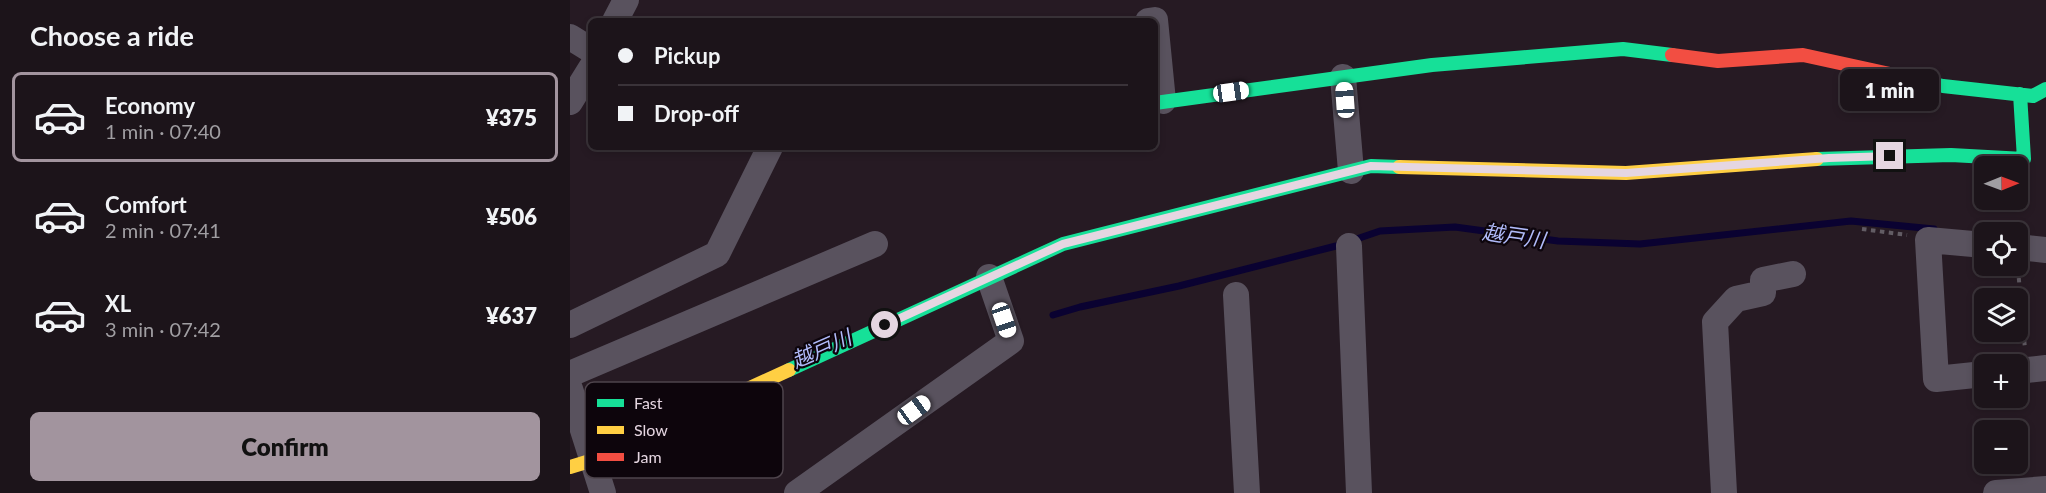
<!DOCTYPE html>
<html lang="en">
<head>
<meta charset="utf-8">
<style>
	:root { --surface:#1c141a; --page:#292127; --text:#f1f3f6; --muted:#a09ea2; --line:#3a3339; --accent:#a2949e }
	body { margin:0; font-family:Lato,"Noto Sans JP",sans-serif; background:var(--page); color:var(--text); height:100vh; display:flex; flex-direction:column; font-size:22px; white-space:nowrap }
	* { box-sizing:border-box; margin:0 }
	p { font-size:20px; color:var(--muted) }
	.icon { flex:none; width:33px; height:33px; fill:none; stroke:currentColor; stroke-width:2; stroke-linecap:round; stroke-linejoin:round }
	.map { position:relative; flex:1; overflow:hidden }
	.side { display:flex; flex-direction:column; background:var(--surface); width:570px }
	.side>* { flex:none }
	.banner { position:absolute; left:18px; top:18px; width:570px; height:132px; border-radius:9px; box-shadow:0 3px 9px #0003,0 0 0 2px var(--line); display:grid; align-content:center; height:132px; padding:0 30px; background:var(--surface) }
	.needle { width:39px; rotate:89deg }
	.controls { position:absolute; left:1404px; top:156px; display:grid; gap:12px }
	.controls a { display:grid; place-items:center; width:54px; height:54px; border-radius:9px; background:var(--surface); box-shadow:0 3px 9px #0003,0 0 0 2px var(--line); font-size:30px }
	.end { position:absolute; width:27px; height:27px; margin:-14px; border:8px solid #e5d6e1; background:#111; box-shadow:0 0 0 3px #111 }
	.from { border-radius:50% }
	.bubble { position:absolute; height:42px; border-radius:9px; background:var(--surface); box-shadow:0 3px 9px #0003,0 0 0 2px var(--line); font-size:20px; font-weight:800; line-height:42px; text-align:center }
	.car { position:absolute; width:18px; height:36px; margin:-18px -9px; border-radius:8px; box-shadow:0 0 4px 2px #0007; background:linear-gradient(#fff 24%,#345 0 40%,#fff 0 76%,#345 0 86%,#fff 0) }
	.banner b { display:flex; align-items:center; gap:21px; height:57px; font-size:22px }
	.banner b+b { border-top:2px solid var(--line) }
	.banner i { width:15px; height:15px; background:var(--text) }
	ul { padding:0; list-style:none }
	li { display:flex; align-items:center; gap:18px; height:90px; margin:0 12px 9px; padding:0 18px; border:3px solid transparent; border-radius:9px }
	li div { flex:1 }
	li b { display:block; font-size:22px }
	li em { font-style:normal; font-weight:800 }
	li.selected { border-color:var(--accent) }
	li>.icon { width:54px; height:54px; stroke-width:1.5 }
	h2 { padding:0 30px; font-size:27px; line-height:72px }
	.primary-button { display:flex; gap:12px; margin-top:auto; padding:12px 30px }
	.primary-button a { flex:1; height:69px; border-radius:9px; background:var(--accent); color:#111; font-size:24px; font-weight:800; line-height:69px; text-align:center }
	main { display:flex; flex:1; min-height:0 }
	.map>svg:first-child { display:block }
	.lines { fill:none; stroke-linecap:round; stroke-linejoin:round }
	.stream { stroke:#0a0231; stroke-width:7 }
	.path { stroke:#625c64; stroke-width:4; stroke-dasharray:4.5 4.5; stroke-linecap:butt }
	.street { stroke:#59525e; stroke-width:26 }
	.fast { stroke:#16e098; stroke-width:14 }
	.slow { stroke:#ffcf43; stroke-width:14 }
	.jam { stroke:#f24e42; stroke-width:14 }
	.route { stroke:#e5d6e1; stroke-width:8 }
	.labels { text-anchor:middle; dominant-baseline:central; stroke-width:4.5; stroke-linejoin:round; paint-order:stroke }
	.water-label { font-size:21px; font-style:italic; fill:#b0baf9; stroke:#0d050c }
	.key { fill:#0d050c; stroke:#4e444c; stroke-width:1.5 }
	.key-label { font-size:16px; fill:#e5d6e1 }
</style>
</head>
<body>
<main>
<section class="side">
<h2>Choose a ride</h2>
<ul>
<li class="selected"><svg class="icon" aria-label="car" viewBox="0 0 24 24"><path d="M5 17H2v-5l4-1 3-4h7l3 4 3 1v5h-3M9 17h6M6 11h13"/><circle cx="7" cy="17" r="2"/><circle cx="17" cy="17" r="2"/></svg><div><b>Economy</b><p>1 min · 07:40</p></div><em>¥375</em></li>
<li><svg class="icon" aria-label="car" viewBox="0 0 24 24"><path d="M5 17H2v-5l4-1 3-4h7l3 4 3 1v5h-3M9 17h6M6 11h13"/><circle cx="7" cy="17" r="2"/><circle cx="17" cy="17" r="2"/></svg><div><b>Comfort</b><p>2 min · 07:41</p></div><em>¥506</em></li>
<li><svg class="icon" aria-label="car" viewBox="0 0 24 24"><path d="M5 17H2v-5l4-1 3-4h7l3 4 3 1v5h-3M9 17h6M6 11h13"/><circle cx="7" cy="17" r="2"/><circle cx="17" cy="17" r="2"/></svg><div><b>XL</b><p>3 min · 07:42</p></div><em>¥637</em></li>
</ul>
<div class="primary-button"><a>Confirm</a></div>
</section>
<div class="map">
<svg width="1476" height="493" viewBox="0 0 1476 493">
	<rect width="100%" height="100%" fill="#261a23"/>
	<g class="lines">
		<path class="stream" d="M483,315L510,307L609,286L766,246L810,231L885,227L988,241L1070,244L1281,221L1364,229"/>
		<path class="path" d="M1292,229L1337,235
			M1448,269L1455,349"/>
		<path class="street" d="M45,21L56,0
			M578,21L585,20L593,101
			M0,37L21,50
			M773,77L781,171
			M0,102L21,68
			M1414,245L1358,240L1366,379L1414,374
			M779,246L789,493
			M1448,247L1476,250
			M666,295L677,493
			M0,325L147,254L200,147
			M1448,371L1476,368
			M0,374L305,244
			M0,389L33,493
			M227,493L441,341L419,277
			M1154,493L1145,322L1166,299L1193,293V280L1223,274
			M1426,493L1476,489"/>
		<path class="fast" d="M1320,74L1373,86L1463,96L1476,89
			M585,103L862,65L1053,49L1102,55
			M1247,159L1381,155L1454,159L1450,94
			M219,370L493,244L801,166L829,167"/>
		<path class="slow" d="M829,167L1056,173L1247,159
			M0,467L23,460L219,370"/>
		<path class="jam" d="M1102,55L1148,61L1233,55L1320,74"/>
	</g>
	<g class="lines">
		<path class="route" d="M315,325L493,244L801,166L1056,173L1259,158L1320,156"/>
	</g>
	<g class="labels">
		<g class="water-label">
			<text transform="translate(944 235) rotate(8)">越戸川</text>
			<text transform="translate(251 348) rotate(-24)">越戸川</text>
		</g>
	</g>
	<rect x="15" y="382" width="198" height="96" rx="9" class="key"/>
	<rect x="27" y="399" width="27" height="8" fill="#16e098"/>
	<rect x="27" y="426" width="27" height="8" fill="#ffcf43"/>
	<rect x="27" y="453" width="27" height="8" fill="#f24e42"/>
	<g class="key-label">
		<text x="64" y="409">Fast</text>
		<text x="64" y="436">Slow</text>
		<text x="64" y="463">Jam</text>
	</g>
</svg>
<div class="controls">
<a><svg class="needle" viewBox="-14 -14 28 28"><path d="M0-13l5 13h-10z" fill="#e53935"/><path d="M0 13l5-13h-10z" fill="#a09ea2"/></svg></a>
<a><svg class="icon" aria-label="locate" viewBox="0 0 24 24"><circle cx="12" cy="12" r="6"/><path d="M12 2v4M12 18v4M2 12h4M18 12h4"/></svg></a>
<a><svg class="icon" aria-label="layers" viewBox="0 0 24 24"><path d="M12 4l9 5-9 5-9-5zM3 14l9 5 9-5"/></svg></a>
<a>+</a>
<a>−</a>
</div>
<i class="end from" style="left:315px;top:325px"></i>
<i class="end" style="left:1320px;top:156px"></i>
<div class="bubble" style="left:1270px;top:69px;width:99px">1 min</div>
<i class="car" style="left:661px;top:92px;rotate:82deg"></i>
<i class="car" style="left:775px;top:100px;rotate:356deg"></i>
<i class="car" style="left:434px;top:320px;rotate:161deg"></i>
<i class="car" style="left:344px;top:410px;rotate:54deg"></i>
<div class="banner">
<b><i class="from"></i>Pickup</b>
<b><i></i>Drop-off</b>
</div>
</div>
</main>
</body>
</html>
